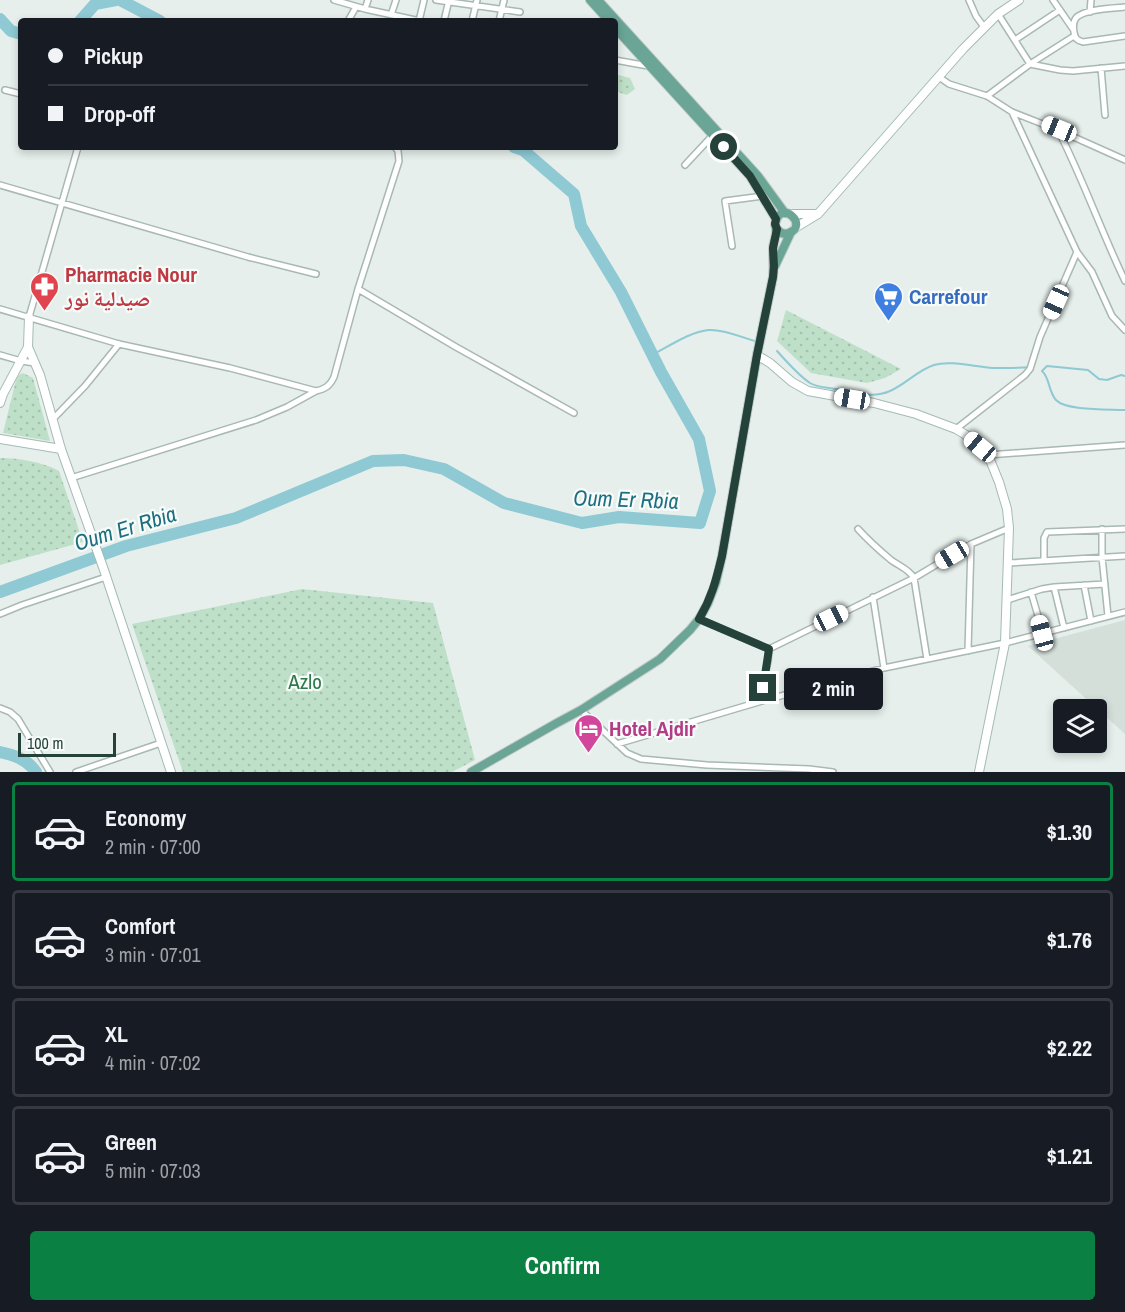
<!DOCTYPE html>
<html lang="en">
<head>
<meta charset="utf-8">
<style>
	:root { --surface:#171b24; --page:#20242c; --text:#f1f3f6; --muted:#9ea1a6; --line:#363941; --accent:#0b8043 }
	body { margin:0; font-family:"Archivo Narrow","Noto Naskh Arabic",sans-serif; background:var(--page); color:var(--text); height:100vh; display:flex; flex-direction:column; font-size:22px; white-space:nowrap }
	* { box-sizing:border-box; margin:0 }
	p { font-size:20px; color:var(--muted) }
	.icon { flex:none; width:33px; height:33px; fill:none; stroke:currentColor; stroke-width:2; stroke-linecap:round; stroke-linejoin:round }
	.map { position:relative; height:772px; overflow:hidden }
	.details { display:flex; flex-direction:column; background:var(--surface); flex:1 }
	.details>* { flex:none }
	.banner { position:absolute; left:18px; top:18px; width:600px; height:132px; border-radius:6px; box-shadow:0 3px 9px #0003; display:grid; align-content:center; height:132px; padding:0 30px; background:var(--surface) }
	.fabs { position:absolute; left:1053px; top:699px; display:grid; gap:12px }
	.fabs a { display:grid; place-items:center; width:54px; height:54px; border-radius:6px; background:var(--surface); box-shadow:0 3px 9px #0003; font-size:30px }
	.scale { position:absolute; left:18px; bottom:15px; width:98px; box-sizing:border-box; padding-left:6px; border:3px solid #24423a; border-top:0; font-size:16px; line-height:21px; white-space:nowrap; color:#24423a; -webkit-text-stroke:4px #f7fbf9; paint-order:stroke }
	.end { position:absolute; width:27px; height:27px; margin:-14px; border:8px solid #24423a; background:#fff; box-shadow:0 0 0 3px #fff }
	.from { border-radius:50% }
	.bubble { position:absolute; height:42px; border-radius:6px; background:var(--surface); box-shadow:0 3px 9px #0003; font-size:20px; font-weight:700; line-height:42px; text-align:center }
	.car { position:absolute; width:18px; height:36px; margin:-18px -9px; border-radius:8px; box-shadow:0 0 4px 2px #0007; background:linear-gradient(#fff 24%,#345 0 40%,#fff 0 76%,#345 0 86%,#fff 0) }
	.banner b { display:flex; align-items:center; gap:21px; height:57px; font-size:22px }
	.banner b+b { border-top:2px solid var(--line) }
	.banner i { width:15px; height:15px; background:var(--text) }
	ul { padding:10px 0 0; list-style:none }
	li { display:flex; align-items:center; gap:18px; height:99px; margin:0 12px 9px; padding:0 18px; border:3px solid var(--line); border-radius:6px }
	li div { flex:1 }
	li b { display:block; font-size:22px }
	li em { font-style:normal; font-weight:700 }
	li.current { border-color:var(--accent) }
	li>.icon { width:54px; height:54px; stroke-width:1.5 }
	.primary-button { display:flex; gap:12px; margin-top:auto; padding:12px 30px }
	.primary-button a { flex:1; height:69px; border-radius:6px; background:var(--accent); color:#fff; font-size:24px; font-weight:700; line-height:69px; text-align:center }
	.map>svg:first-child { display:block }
	.built { fill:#d4dfda }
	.green { fill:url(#green-dots) }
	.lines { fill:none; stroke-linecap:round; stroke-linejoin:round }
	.stream { stroke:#8ec9d4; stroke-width:2 }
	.river { stroke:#8ec9d4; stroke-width:12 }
	.street-casing { stroke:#a8b8b2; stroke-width:8 }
	.secondary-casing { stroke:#a4bbb3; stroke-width:10 }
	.primary-casing { stroke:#c2cac8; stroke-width:10 }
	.street { stroke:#fff; stroke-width:5 }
	.secondary { stroke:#fff; stroke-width:8 }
	.primary { stroke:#6aa596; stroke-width:8 }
	.route { stroke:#24423a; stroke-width:8 }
	.labels { text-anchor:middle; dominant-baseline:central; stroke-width:4.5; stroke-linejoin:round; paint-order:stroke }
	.health-label { font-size:21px; font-weight:bold; fill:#be3a42; stroke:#f7fbf9; text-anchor:start }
	.shop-label { font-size:21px; font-weight:bold; fill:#366cbe; stroke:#f7fbf9; text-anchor:start }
	.park-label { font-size:21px; fill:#2d7a4b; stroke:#f7fbf9 }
	.hotel-label { font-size:21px; font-weight:bold; fill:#b23c85; stroke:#f7fbf9; text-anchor:start }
	.water-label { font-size:22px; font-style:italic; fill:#1c6f80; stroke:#f7fbf9 }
</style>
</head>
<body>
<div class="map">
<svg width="1125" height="772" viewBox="0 0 1125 772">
	<defs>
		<pattern id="green-dots" width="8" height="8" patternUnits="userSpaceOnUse" patternTransform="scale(1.5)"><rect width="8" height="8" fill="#bfe0c8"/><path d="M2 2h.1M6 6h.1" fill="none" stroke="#a4c1ad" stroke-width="1.8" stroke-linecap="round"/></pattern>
	</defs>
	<rect width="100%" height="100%" fill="#e6efeb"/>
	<path class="built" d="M1125,620V734L1028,646Z"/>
	<path class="green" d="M615,74L630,78L635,89L627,95L615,91Z
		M786,310L901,369L885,378L867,383L811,373L777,341Z
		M23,373L33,378L50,441L3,433L16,380L19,375Z
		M0,458C19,458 43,462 59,471L83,542L0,565Z
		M302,589L433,603L475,760L452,772H183L132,624Z"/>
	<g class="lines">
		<path class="stream" d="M777,351C787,362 798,375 810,383C818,388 827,387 836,389C855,392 872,399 890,391C906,384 918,370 934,365C950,360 975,367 993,368C1005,368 1018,368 1030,367
			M652,355C670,346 689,332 709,330C723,329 741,337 755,341
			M1125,376L1121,375L1107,380L1099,379L1088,370L1047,366L1042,371C1050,378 1048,391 1056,400C1066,411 1109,409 1125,410"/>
		<path class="river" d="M120,0L160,21
			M0,19L11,31L21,34
			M80,21L95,4L116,0
			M0,592L126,546L236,518L373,461L404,460L444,469L504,503L582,523L619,517L700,523L710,491L699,439L661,372L621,292L581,226L574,194L523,150L514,147
			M0,752C14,755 27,759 36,772"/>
		<defs>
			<path id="street" d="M334,0L365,9L420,21
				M436,0L520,12
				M969,0L976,16L984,27
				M1053,0L1073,29
				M1125,7C1114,8 1083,9 1076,18C1073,22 1073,27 1074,32C1075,39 1077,40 1083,42L1125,36
				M365,9L368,0
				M1090,12L1091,0
				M998,14L1030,64L1074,36
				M391,15L396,0
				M348,21L356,7
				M419,21L424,0
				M444,21L449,0
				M472,21L477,0
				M499,21L504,0
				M1015,40L1060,10
				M615,60L648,66
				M1101,68L1105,115
				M939,77L949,84L987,96L1012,112L1058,130L1125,160
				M5,90L21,94
				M987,96L1030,64L1060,70L1073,71L1125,66
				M1012,112L1077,252L1092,272L1112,316L1125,330
				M1058,130C1083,179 1101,231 1125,281
				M685,165L713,135
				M0,185L248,257L316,274
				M732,246L725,201L763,196
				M358,289L456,347L574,413
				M0,309L119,344L230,368L316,391C325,389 330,386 334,377L358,289L399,161L398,151L395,147
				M29,317L78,147
				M0,355L21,361L35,363
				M52,420L85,386L119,344
				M956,429L1025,375L1030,369L1040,337L1077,252
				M988,455L1125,445
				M71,478L256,420L287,407L316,391
				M858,529C868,540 879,550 891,560C899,566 909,569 914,578L927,659
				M1102,529V557L1108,616
				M1044,561V538L1047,532L1125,529
				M1008,563L1125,556
				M1084,585L1091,621
				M1054,587L1064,628
				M1031,592L1043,633
				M873,597L884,668
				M1007,600L1042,589L1054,587L1105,584
				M0,614L22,605L106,577
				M699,619L769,649L768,661L765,675L762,701
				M769,649L914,578L971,544L1009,528
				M968,651L971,544
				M0,708L10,712L18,719L50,772
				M581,710L627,753L641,759L707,765L809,769L833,772
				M617,744L762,701L884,668L1005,643L1125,612
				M76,772L161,743"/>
			<path id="secondary" d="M791,214H817
				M795,228L818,214L963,49L998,14L1019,0
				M29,317L28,347L40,375L61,449L104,570L171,772
				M757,355L770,363L792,382L808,391L874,403L916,414L956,429L971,438L988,455L999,482L1007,509L1009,528L1005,643L979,772
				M0,403L3,394L28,347
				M0,439L61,449"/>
			<path id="primary" d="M590,0L609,21
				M598,0L758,176L785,213
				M615,28L750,176L776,219
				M775,266L791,232
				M471,772L555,724L581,710L660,659L690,630L699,619L708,603L716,582L722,556L757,355L773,277C774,267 773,258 773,249C773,242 777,236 776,230C776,224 774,226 776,221C782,200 809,225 789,233C784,235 780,233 777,229"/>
		</defs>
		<use href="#street" class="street-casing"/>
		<use href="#secondary" class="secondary-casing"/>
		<use href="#primary" class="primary-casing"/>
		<use href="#street" class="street"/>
		<use href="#secondary" class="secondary"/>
		<use href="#primary" class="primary"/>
	</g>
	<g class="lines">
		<path class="route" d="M724,147L750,176L776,219L775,224L777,229L773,248L774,266L773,277L757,355L722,556C716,580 712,597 699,619L769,649L763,688"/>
	</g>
	<defs>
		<symbol id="pharmacy-pin" viewBox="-11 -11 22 30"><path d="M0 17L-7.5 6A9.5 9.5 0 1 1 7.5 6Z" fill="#e0444e" stroke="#f7fbf9"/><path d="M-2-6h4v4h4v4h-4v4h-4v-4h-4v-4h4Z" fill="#fff"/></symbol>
		<symbol id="supermarket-pin" viewBox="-11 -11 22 30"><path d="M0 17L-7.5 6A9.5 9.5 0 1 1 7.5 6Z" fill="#3f7fe0" stroke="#f7fbf9"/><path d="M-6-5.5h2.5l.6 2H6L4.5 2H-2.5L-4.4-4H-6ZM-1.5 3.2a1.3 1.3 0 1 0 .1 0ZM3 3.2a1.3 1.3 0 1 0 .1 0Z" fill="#fff"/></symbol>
		<symbol id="hotel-pin" viewBox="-11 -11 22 30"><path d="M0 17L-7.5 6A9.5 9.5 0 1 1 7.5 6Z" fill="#d1479c" stroke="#f7fbf9"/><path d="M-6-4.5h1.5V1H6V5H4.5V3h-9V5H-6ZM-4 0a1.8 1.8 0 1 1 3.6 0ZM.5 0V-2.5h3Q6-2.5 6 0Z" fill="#fff"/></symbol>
	</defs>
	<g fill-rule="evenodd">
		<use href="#pharmacy-pin" x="28" y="270" width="33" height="45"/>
		<use href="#supermarket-pin" x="872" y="280" width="33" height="45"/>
		<use href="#hotel-pin" x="572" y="712" width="33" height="45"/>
	</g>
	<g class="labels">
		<g class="health-label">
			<text x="65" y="274">Pharmacie Nour<tspan x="65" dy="24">صيدلية نور</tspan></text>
		</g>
		<g class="shop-label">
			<text x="909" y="296">Carrefour</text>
		</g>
		<g class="park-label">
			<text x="305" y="681">Azlo</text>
		</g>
		<g class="hotel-label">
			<text x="609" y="728">Hotel Ajdir</text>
		</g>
		<g class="water-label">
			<text transform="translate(626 499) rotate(2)">Oum Er Rbia</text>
			<text transform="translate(125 528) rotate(-17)">Oum Er Rbia</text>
		</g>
	</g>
</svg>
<div class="fabs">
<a><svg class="icon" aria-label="layers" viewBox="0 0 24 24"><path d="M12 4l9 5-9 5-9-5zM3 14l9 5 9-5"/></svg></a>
</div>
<div class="scale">100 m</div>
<i class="end from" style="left:724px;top:147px"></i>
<i class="end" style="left:763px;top:688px"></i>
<div class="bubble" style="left:784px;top:668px;width:99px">2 min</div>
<i class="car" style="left:1059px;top:129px;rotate:292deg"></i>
<i class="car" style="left:1056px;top:302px;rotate:204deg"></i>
<i class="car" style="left:852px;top:399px;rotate:280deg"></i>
<i class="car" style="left:980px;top:447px;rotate:310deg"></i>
<i class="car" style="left:952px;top:555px;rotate:239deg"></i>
<i class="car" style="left:831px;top:618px;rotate:64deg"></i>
<i class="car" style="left:1042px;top:633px;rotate:345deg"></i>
<div class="banner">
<b><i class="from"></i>Pickup</b>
<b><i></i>Drop-off</b>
</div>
</div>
<section class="details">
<ul>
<li class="current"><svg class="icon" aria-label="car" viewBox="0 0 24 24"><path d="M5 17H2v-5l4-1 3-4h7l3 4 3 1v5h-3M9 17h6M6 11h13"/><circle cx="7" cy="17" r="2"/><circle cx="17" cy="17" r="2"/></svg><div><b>Economy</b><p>2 min · 07:00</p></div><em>$1.30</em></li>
<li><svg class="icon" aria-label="car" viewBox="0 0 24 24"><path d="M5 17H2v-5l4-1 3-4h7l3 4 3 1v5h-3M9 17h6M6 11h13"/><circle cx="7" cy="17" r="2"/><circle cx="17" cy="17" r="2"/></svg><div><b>Comfort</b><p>3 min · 07:01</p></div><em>$1.76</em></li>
<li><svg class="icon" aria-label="car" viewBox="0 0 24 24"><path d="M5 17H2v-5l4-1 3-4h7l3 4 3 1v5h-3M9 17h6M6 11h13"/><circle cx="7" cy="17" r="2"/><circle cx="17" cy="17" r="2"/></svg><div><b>XL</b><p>4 min · 07:02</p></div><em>$2.22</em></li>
<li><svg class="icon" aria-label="car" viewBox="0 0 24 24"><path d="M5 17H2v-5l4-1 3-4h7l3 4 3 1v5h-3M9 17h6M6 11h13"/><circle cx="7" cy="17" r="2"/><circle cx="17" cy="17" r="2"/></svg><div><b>Green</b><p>5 min · 07:03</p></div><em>$1.21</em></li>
</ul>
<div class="primary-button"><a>Confirm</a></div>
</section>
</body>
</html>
